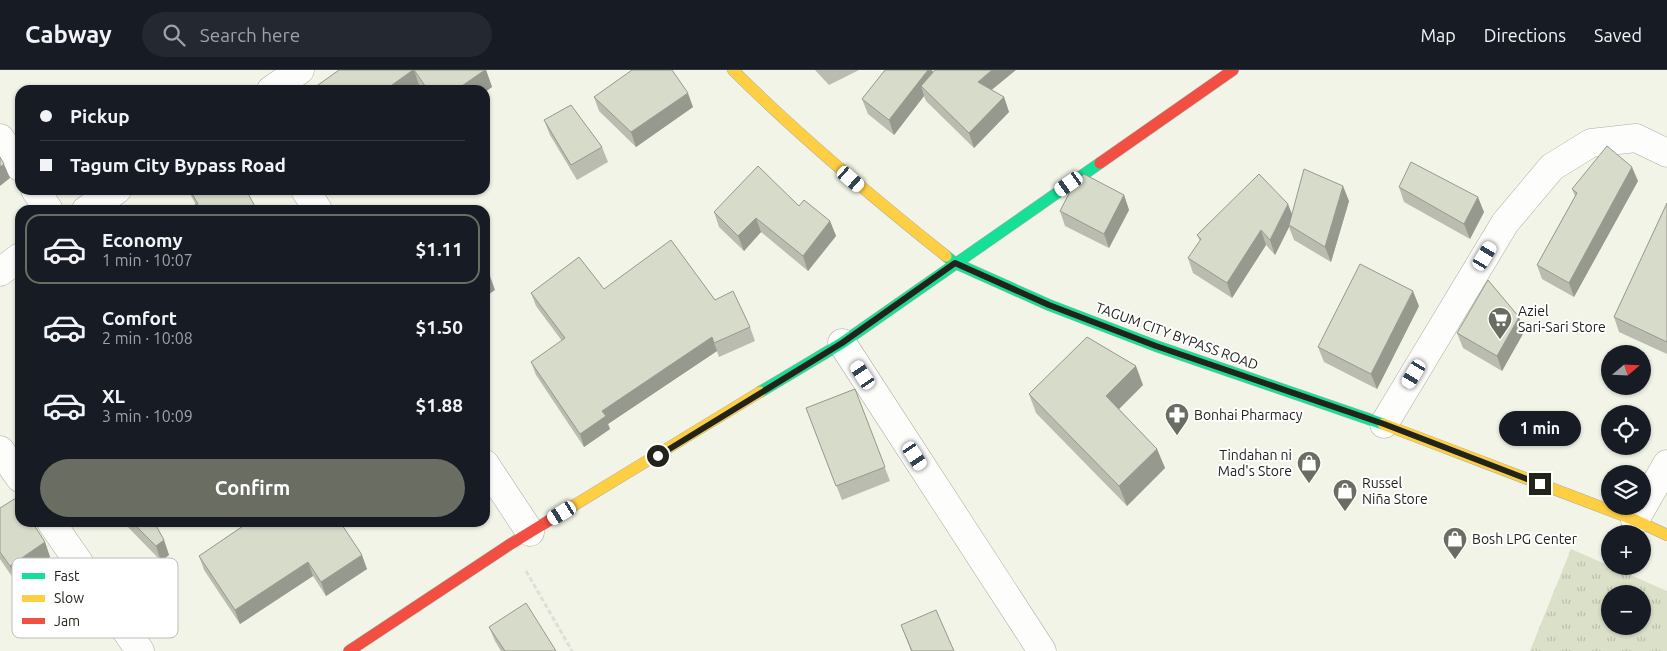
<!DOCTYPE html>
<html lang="en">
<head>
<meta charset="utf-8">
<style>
	:root { --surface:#171b24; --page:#242831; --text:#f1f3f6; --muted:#9ea1a6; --line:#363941; --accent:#6a6d62 }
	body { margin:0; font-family:Ubuntu,sans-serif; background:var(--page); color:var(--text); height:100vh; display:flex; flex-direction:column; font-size:19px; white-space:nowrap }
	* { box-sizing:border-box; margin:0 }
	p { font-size:16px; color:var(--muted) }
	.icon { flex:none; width:28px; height:28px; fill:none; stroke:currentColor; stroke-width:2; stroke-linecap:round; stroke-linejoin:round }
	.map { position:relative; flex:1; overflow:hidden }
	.panel { position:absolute; left:15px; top:135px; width:475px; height:322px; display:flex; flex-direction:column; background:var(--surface); border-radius:15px; box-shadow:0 1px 4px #0004 }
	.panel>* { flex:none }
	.banner { position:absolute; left:15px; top:15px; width:475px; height:110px; border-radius:15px; box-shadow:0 1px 4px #0004; display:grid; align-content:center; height:110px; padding:0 25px; background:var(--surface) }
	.needle { width:32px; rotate:71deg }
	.tools { position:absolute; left:1601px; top:275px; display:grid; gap:10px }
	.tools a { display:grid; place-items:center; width:50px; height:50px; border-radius:50%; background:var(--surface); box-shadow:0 1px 4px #0004; font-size:25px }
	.end { position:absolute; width:22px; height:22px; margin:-11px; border:6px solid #22241b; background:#fff; box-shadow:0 0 0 2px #fff }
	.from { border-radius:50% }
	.bubble { position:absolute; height:35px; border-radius:18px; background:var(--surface); box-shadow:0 1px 4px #0004; font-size:16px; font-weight:700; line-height:35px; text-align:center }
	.car { position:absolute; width:15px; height:30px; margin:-15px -8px; border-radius:6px; box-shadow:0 0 4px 1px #0007; background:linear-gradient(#fff 24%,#345 0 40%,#fff 0 76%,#345 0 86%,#fff 0) }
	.banner b { display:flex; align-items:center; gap:18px; height:48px; font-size:19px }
	.banner b+b { border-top:1px solid var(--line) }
	.banner i { width:12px; height:12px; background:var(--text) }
	ul { padding:9px 0 0; list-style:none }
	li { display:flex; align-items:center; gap:15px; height:70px; margin:0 10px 8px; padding:0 15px; border:2px solid transparent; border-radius:15px }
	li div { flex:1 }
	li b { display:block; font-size:19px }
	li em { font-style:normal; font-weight:700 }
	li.active { border-color:var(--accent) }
	li>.icon { width:45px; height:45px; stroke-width:1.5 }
	.button { display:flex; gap:10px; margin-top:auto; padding:10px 25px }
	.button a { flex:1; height:58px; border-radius:30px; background:var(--accent); color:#fff; font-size:20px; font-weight:700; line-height:58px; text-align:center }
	header { display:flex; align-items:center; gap:30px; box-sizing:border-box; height:70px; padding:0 25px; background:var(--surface); border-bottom:1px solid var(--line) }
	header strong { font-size:24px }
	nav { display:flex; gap:28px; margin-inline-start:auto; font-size:18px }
	.search { width:350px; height:45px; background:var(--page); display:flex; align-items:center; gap:12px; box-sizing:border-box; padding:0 18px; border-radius:28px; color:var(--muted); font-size:19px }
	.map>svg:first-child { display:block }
	.park { fill:url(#park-tufts); fill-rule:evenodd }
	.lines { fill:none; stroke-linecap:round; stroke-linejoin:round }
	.street-casing { stroke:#abada3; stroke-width:29 }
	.fast-casing { stroke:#abada3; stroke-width:12 }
	.slow-casing { stroke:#abada3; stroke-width:12 }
	.jam-casing { stroke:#abada3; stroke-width:12 }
	.path { stroke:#dedfdb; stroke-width:3; stroke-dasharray:5 2.5; stroke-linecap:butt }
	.street { stroke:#fdfdfb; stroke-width:28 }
	.fast { stroke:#16e098; stroke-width:11 }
	.slow { stroke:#ffcf43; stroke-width:11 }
	.jam { stroke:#f24e42; stroke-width:11 }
	.wall { fill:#b9bcae }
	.shaded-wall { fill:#96998d }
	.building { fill:#d7dbca; stroke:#96998d }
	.route { stroke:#22241b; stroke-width:6 }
	.labels { text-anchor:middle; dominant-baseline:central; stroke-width:4; stroke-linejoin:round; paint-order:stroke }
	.poi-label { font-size:14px; fill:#22241b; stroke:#fff; text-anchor:start }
	.street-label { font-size:14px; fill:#22241b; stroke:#fff }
	.key { fill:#fff; stroke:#bdbdbb; stroke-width:1 }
	.key-label { font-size:14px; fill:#22241b }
</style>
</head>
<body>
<header>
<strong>Cabway</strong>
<div class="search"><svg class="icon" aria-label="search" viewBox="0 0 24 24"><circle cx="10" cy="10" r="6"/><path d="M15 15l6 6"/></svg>Search here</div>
<nav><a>Map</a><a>Directions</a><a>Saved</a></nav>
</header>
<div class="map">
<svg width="1667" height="581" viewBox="0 0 1667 581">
	<defs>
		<pattern id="park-tufts" width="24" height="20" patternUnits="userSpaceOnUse" patternTransform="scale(1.25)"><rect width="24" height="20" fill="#dbe0c8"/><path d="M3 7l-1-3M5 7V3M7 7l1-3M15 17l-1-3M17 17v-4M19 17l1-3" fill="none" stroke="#bcc0ab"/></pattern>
	</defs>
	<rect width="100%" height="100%" fill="#f1f4e7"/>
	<path class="park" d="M1571,479L1667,521V581H1530ZM1610,524H1642V556H1610Z"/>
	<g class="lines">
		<defs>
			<path id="street" d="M271,20L300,0
				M0,68L20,97
				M35,120L49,140
				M305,120L318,140
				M86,140L117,120
				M0,202L20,187
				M842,273L1042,581
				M1384,354L1505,153L1552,97L1591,73L1636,68L1667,83
				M0,380L20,408
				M485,394L530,462
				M1635,450L1667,394
				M51,452L140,581"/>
			<path id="fast" d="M946,186L955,193L1049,235L1156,276L1383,354
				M760,322L842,273L1100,93"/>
			<path id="slow" d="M733,0C800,67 872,127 946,186
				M1383,354L1635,450L1667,465
				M563,442L760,322"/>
			<path id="jam" d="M1100,93L1233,0
				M349,581L509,475L563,442"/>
		</defs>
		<use href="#street" class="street-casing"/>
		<use href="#fast" class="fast-casing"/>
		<use href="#slow" class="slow-casing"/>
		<use href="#jam" class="jam-casing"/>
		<path class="path" d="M526,501L572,581"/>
		<use href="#street" class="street"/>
		<use href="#fast" class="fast"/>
		<use href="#slow" class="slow"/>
		<use href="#jam" class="jam"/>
	</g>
	<path class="wall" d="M339,0H486L492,17L485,22V20H422L420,18L417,20H311Z
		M815,0H859L829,15Z
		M885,0H932L933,3L991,20L1004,27L1009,42L974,78L926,31L924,26L894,65L868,44L862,29Z
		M594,27L693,37L636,77L599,41Z
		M544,50L602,77L608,92L577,110L550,65Z
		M1638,111L1574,227L1542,209L1537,195L1575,126L1572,119Z
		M1399,117L1484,142L1470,169L1404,132Z
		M188,120H246L196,135Z
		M1124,125L1129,140L1109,178L1065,156L1060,141Z
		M1349,131L1331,192L1294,170L1289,157L1275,185L1266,175L1232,228L1193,203L1188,188L1200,171L1197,165Z
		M1667,133V284L1619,262L1614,247Z
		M799,136L830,151L836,166L808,201L761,162L744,181L719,157L714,142Z
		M604,219L715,230L750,257L755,271L719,287L717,281L608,354L610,359L584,377L536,305L531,292L562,271L536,236L531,223Z
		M1419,236L1377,319L1324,292L1318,277Z
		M1524,262L1502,301L1463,278L1457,263Z
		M1143,315L1119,339L1157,379L1165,398L1127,436L1036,343L1029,324Z
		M855,319L890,411L842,430L806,338Z
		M0,438L45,472L50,487L15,511L0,489Z
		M123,452H154V453L164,470L169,485L161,491Z
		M249,452H342L341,453L367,499L326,526L313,506L240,554L204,500L199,486Z
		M901,555L954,581H911Z
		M489,557L556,581H501L495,571Z"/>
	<path class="shaded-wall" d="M413,0H414L420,18L417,20H385Z
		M485,0H486L492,17L485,22V20H456Z
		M928,0H932L936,11L921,16L924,26L894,65L889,50Z
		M992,0H1016L983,27L978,12Z
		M688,23L693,37L636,77L631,62Z
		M1004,27L1009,42L974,78L969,63Z
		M4,94L10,108L0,116V97Z
		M1632,97L1638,111L1574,227L1569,213Z
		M1343,116L1349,131L1331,192L1325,177Z
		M1124,125L1129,140L1109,178L1104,164Z
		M1478,127L1484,142L1470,169L1464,154Z
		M1288,134L1294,149L1289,155V157L1275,185L1270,170Z
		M756,148L761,162L744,181L738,166Z
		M830,151L836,166L808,201L803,186Z
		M1261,160L1266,175L1232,228L1227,213Z
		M490,206L495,220L485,227V209Z
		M1413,221L1419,236L1377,319L1371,304Z
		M1519,247L1524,262L1502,301L1497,286Z
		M712,267L717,281L608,354L610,359L584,377L580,364L602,341Z
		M1136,296L1143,315L1113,345L1106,326Z
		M1157,379L1165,398L1127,436L1119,416Z
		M164,470L169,485L161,491L156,476Z
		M45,472L50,487L15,511L10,496Z
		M362,485L367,499L326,526L321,512Z
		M308,492L313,506L240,554L235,540Z"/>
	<path class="building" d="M339,0H413L385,20H311Z
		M414,0H485L456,20H428Z
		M632,0H672L688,23L631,62L594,27Z
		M885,0H928L889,50L862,29Z
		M935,0H992L978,12L1004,27L969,63L921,16Z
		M571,35L602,77L571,95L544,50Z
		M1607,76L1632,97L1569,213L1537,195L1577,123L1572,119Z
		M0,87L4,94L0,97Z
		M1411,92L1478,127L1464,154L1399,117Z
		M758,96L799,136L804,130L830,151L803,186L756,148L738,166L714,142Z
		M1304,99L1343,116L1325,177L1289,155Z
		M1084,104L1124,125L1104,164L1060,141L1076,110Z
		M1259,104L1288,134L1270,170L1261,160L1227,213L1188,188L1201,169L1197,165Z
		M190,120H246L257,140H182L198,134Z
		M1667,133V272L1614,247Z
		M671,170L715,230L733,221L750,257L714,273L712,267L602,341L606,346L580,364L531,292L565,268L531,223L579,187L604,219Z
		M1360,194L1413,221L1371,304L1318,277Z
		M485,198L490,206L485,209Z
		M1488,210L1519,247L1497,286L1457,263Z
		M1087,267L1136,296L1106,326L1157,379L1119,416L1029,324Z
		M855,319L885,397L836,416L806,338Z
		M16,428L20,434V452H32L45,472L10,496L0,482V438Z
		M132,452H154L164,470L156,476Z
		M249,452H340L362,485L321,512L308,492L235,540L199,486Z
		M526,533L556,581H505L489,557Z
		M936,540L954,581H912L901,555Z"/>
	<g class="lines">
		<path class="route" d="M658,386L842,273L955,193L1049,235L1156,276L1384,354L1540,414"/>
	</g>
	<defs>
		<symbol id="supermarket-pin" viewBox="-11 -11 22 30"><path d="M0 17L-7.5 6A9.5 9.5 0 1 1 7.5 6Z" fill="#6a6d62" stroke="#fff"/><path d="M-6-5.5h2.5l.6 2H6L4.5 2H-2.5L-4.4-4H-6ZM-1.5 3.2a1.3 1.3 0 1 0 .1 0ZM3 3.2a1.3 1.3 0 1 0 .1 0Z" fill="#fff"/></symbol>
		<symbol id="pharmacy-pin" viewBox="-11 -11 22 30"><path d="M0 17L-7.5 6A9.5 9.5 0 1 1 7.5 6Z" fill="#6a6d62" stroke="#fff"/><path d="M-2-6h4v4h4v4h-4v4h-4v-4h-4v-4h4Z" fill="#fff"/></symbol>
		<symbol id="shop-pin" viewBox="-11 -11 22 30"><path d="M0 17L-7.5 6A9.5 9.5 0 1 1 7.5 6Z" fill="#6a6d62" stroke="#fff"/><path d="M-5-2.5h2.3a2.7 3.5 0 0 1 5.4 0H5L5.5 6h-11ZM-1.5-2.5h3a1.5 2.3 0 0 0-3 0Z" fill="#fff"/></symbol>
	</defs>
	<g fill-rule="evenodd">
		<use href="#supermarket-pin" x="1486" y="235" width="28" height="38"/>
		<use href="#pharmacy-pin" x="1163" y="331" width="28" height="38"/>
		<use href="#shop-pin" x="1295" y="379" width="28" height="38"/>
		<use href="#shop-pin" x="1331" y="407" width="28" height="38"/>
		<use href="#shop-pin" x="1441" y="455" width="28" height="38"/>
	</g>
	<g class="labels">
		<g class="poi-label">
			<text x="1518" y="241">Aziel<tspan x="1518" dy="16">Sari-Sari Store</tspan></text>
			<text x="1194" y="345">Bonhai Pharmacy</text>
			<text x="1292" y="385" text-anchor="end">Tindahan ni<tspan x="1292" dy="16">Mad's Store</tspan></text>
			<text x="1362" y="413">Russel<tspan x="1362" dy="16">Niña Store</tspan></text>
			<text x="1472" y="469">Bosh LPG Center</text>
		</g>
		<g class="street-label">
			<text transform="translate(1177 266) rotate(20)">TAGUM CITY BYPASS ROAD</text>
		</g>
	</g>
	<rect x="12" y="488" width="166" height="80" rx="8" class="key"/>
	<rect x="22" y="503" width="23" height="6" fill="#16e098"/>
	<rect x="22" y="525" width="23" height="7" fill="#ffcf43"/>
	<rect x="22" y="548" width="23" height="6" fill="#f24e42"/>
	<g class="key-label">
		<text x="54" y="511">Fast</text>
		<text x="54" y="533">Slow</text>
		<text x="54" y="556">Jam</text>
	</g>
</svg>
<div class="tools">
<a><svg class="needle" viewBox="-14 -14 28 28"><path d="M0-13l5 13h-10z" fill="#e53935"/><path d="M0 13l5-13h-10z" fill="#9ea1a6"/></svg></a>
<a><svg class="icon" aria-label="locate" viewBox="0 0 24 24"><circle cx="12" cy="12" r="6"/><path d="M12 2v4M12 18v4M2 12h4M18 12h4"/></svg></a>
<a><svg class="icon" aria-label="layers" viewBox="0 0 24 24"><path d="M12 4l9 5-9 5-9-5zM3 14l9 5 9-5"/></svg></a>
<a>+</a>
<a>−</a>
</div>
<i class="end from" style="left:658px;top:386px"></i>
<i class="end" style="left:1540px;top:414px"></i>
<div class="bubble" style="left:1499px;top:341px;width:82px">1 min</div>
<i class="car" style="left:851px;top:109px;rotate:131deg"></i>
<i class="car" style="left:1069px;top:114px;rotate:235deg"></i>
<i class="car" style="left:1485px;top:186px;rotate:31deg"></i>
<i class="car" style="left:1414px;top:304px;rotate:211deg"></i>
<i class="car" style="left:863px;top:305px;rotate:327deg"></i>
<i class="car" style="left:915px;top:386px;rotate:147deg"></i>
<i class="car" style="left:562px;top:443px;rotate:239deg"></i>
<div class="banner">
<b><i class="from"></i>Pickup</b>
<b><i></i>Tagum City Bypass Road</b>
</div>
<section class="panel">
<ul>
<li class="active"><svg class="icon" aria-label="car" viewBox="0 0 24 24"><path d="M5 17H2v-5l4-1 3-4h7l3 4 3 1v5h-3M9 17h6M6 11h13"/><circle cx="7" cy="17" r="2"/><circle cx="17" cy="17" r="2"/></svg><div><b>Economy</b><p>1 min · 10:07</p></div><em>$1.11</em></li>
<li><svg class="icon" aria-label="car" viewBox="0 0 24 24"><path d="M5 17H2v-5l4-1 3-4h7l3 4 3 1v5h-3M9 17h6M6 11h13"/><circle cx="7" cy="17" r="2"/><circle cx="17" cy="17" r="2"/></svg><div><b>Comfort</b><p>2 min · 10:08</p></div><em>$1.50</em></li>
<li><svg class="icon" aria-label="car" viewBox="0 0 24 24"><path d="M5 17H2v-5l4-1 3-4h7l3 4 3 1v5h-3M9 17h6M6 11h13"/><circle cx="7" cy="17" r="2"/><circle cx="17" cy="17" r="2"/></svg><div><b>XL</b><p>3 min · 10:09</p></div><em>$1.88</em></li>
</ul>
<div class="button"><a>Confirm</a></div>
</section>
</div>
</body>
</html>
